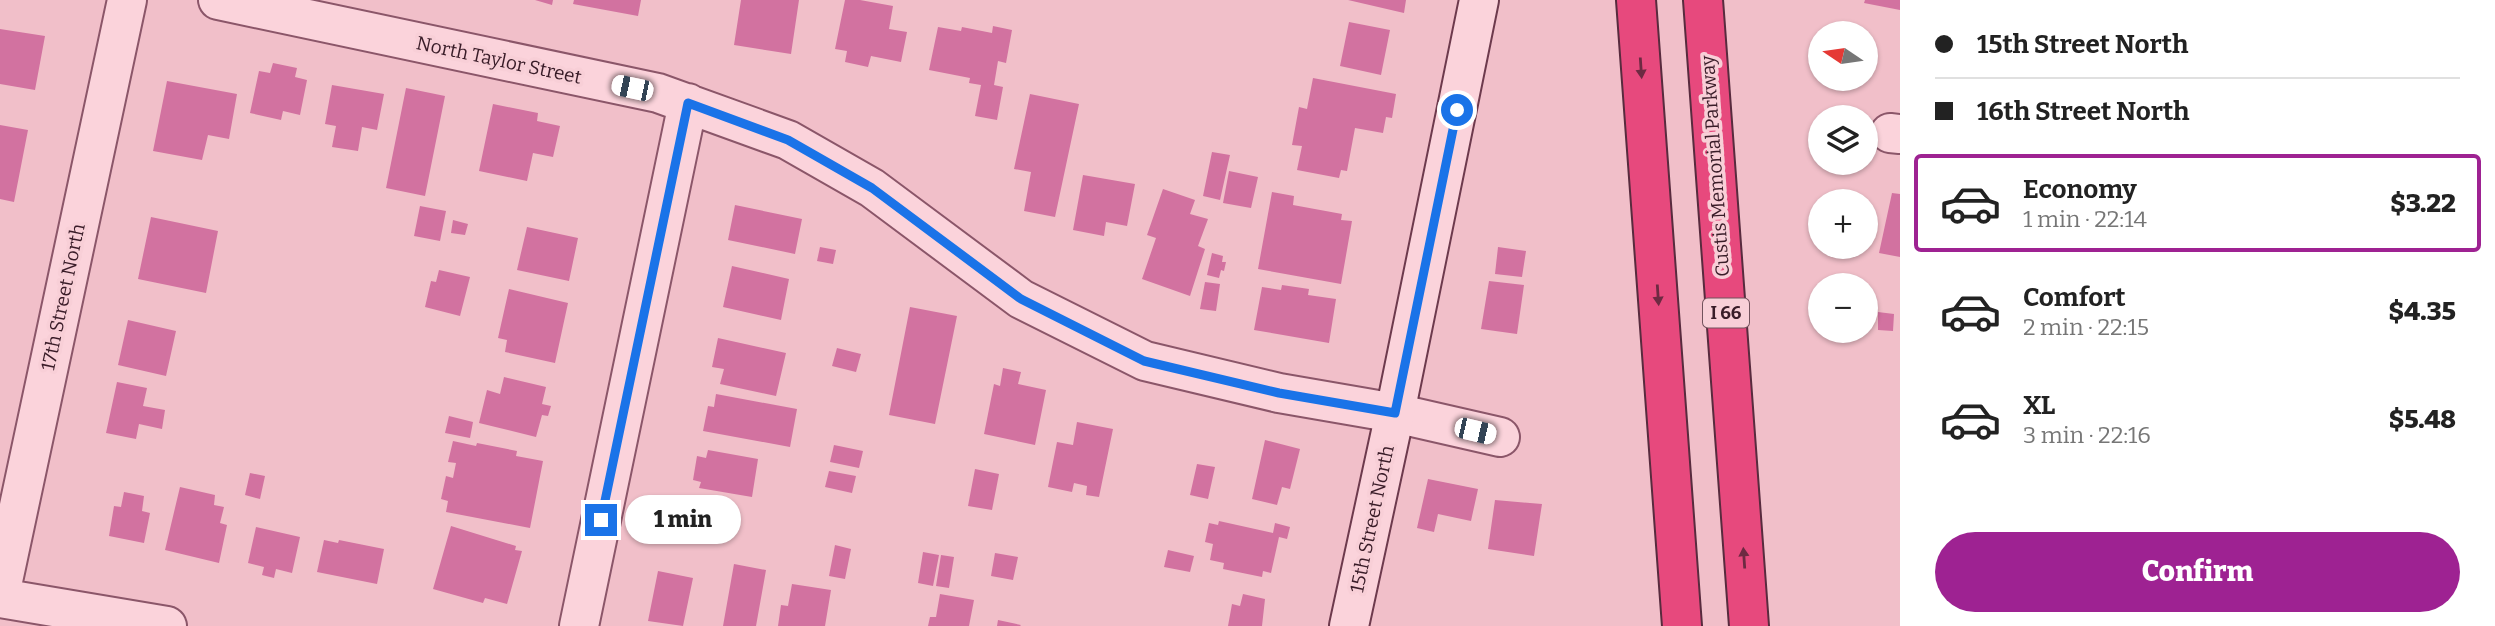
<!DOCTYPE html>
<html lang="en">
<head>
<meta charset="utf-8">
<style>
	:root { --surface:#fff; --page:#f2f2f2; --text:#222; --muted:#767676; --line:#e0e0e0; --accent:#9e2292 }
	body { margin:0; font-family:Bitter,serif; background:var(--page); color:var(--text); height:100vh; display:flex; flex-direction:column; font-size:26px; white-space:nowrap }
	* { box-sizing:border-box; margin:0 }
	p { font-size:23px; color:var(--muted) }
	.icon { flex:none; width:38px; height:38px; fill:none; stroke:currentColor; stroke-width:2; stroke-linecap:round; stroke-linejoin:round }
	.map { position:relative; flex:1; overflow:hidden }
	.panel { display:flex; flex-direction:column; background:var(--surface); width:595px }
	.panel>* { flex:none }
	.guide { display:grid; align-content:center; height:154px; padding:0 35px; background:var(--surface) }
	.needle { width:46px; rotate:283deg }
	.fabs { position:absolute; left:1808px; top:21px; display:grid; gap:14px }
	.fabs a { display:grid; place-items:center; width:70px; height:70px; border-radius:50%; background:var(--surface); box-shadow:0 2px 5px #0004; font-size:35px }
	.end { position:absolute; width:32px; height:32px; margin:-16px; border:9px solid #1a73e8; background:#fff; box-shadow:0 0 0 4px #fff }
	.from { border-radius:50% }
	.bubble { position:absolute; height:49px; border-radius:24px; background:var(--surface); box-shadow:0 2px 5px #0004; font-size:23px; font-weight:800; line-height:49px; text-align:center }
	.car { position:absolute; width:21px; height:42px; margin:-21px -10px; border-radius:9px; box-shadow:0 0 5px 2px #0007; background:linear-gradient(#fff 24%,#345 0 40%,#fff 0 76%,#345 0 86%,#fff 0) }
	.guide b { display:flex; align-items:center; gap:24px; height:66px; font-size:26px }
	.guide b+b { border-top:2px solid var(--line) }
	.guide i { width:18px; height:18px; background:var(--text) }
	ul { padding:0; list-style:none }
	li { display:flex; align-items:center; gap:21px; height:98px; margin:0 14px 10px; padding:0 21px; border:4px solid transparent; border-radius:7px }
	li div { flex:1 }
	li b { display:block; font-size:26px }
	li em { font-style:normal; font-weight:800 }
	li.on { border-color:var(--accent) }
	li>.icon { width:63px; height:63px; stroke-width:1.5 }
	.action { display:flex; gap:14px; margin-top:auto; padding:14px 35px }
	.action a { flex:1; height:80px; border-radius:42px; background:var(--accent); color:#fff; font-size:28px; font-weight:800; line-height:80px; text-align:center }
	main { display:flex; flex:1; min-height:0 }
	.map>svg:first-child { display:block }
	.building { fill:#d272a0 }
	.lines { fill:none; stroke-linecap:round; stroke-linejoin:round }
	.street-casing { stroke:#8b5669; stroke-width:42 }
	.secondary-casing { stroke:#6d3a4d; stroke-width:42 }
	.highway-casing { stroke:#582b3e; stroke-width:42 }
	.street { stroke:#fbd3db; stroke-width:38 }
	.secondary { stroke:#fbd3db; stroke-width:38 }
	.highway { stroke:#e7497d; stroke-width:38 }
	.oneway { fill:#6d2a42 }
	.route { stroke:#1a73e8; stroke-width:9 }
	.labels { text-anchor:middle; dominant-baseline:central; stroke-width:7; stroke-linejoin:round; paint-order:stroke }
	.shield { fill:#f8cfd7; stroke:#72525c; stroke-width:2 }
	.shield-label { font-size:18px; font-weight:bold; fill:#391c28 }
	.street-label { font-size:19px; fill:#391c28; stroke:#f8cfd7 }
</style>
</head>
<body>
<main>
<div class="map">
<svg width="1900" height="626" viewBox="0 0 1900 626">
	<rect width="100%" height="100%" fill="#f1bfc9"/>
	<path class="building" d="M535,0H553L552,5Z
		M574,0H641L638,16L573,4Z
		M741,0H799L791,54L734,45Z
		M845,0H860L893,6L889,29L907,32L901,62L871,56L868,67L845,62L847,51L835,49Z
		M1348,0H1406L1404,13Z
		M1865,0H1900V10L1864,3Z
		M1349,22L1390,30L1381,75L1340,66Z
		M993,26L1012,30L1006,63L998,61L994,85L1003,87L997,120L975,116L981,85L969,83L970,78L929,70L938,27L961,31L962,27L992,33Z
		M0,29L45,36L35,90L0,84Z
		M273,63L297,68L295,77L307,80L300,115L283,111L281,120L250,113L259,71L270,73Z
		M1313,78L1396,94L1392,118L1386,117L1383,133L1355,128L1347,171L1341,170L1339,178L1297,170L1302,146L1292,145L1299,107L1307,109Z
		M167,81L237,94L229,139L208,135L202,160L153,151Z
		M332,85L384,94L377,130L362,127L358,151L332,147L336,126L325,124Z
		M406,88L445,96L425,196L386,188Z
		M1030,94L1079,104L1055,217L1024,211L1031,172L1014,169Z
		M493,104L538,113L537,121L560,126L553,157L533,153L527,181L479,171Z
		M0,125L28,130L14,202L0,199Z
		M1212,152L1230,155L1220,200L1203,196Z
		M1229,171L1258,177L1251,208L1223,203Z
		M1083,175L1135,184L1127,226L1106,222L1104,236L1073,230Z
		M1163,189L1195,200L1190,214L1208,219L1198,246L1205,249L1190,296L1142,279L1156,238L1147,235Z
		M1272,192L1294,196L1293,205L1342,214L1341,220L1352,221L1341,284L1258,269Z
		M1892,193L1900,194V257L1879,253Z
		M735,205L802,219L795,254L728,240Z
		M420,206L446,211L440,241L414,236Z
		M151,217L218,231L206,293L138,279Z
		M453,220L468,224L465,235L451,233Z
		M527,227L578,238L569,281L517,270Z
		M820,247L836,250L833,264L817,261Z
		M1498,247L1526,251L1522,277L1495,274Z
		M1212,253L1223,256L1222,262H1226L1224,271L1221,270L1219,278L1207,275Z
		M732,266L789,279L781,320L723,307Z
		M439,270L470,277L460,316L425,307L431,281L436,282Z
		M1489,281L1524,285L1517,334L1481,329Z
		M1205,282L1220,284L1216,311L1200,309Z
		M1282,285L1309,289L1308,295L1336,299L1329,343L1254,330L1262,287L1281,290Z
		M509,289L568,303L555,363L505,352L507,340L498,338Z
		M910,307L957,316L935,424L889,415Z
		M1878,312L1894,314L1893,331L1878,330Z
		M128,320L176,331L166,376L118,365Z
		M718,338L786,353L776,396L720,384L724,369L712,367Z
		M837,348L861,354L856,372L832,366Z
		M1003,368L1021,372L1018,384L1046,390L1035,445L984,434L994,384L1000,386Z
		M504,377L546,387L542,404L551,406L548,416L542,415L536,437L479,423L487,390L500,394Z
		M117,382L147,388L143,406L165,410L162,429L139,424L136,439L106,433Z
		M716,394L797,409L790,447L703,431L708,406L714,407Z
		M449,416L473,422L470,438L445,433Z
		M1077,422L1113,429L1099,497L1086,495L1087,486L1074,483L1072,492L1048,487L1057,442L1073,445Z
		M1265,440L1300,449L1290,489L1282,487L1277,505L1252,499Z
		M453,441L476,446L477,443L517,451L516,456L543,461L530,528L446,512L448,501L441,499L446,476L453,478L456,463L448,462Z
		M834,445L863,451L859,468L830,462Z
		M708,450L758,459L752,497L699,488L701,482L693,480L697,456L706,458Z
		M1197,464L1215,467L1208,499L1190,495Z
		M975,469L999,474L992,510L968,506Z
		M829,471L856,476L852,493L825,487Z
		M250,473L265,476L260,499L245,495Z
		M1428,479L1478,489L1471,521L1438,514L1434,532L1417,528Z
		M180,487L215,495L214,505L224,507L220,523L227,525L219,563L165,550Z
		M124,492L144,496L142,511L150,513L144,543L109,536L114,506L121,507Z
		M671,499L698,505L694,520L668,515Z
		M1495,500L1542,504L1534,556L1488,549Z
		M1219,521L1273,533L1275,523L1290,527L1287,539L1279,537L1271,573L1263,571L1262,577L1223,569L1224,563L1210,560L1213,544L1205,542L1209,523L1218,525Z
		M451,526L516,546L515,550L522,551L507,604L485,598L483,603L433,589Z
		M256,527L300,537L292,573L276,569L274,578L262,575L264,567L248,563Z
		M324,540L338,543L339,540L384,549L377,584L317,572Z
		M835,545L851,549L845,579L829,576Z
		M1168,550L1194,556L1190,572L1164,567Z
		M923,552L939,555L933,586L918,583Z
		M995,553L1018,557L1013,580L991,576Z
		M941,555L954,557L949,588L936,586Z
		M734,564L766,570L756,626H723Z
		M658,571L693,578L683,626L648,621Z
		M792,584L831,590L825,626H778L781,605L788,606Z
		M940,594L974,600L969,626H928L930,617H936Z
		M1243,594L1265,599L1262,626H1228L1232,604L1240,606Z
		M998,620L1021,625L1020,626H997Z"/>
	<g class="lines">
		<defs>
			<path id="street" d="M218,0L658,93L788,140L872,188L1021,299L1145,361L1279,393L1395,413L1500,437
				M1890,133L1900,134
				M0,595L127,0
				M0,598L167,626
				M579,626L688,103"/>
			<path id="secondary" d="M1349,626L1395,413L1479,0"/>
			<path id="highway" d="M1636,0L1682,626
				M1703,0L1749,626"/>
		</defs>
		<use href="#street" class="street-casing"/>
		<use href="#secondary" class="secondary-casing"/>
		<use href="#highway" class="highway-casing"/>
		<use href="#street" class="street"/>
		<use href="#secondary" class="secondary"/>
		<use href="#highway" class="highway"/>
	</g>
	<defs><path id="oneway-solid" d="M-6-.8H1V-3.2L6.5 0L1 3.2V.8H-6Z" transform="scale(1.75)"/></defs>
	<g class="oneway">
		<use href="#oneway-solid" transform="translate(1641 68) rotate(86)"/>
		<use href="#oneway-solid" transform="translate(1658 295) rotate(86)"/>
		<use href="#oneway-solid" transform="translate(1744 558) rotate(-94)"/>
	</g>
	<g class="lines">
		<path class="route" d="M601,520L688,103L788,140L872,188L1021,299L1144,361L1279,393L1395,413L1457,110"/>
	</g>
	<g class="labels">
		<rect class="shield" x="1703" y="298.5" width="46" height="29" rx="5"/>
		<g class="shield-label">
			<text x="1726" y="313">I 66</text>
		</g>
		<g class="street-label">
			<text transform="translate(499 60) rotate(12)">North Taylor Street</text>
			<text transform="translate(1715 166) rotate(-94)">Custis Memorial Parkway</text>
			<text transform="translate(63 297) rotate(-78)">17th Street North</text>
			<text transform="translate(1372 519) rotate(-78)">15th Street North</text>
		</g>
	</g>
</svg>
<div class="fabs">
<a><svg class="needle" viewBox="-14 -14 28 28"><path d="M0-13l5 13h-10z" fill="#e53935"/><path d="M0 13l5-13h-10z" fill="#767676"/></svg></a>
<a><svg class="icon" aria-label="layers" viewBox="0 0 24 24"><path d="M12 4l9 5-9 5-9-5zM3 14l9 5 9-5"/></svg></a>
<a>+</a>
<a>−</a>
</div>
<i class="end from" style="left:1457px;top:110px"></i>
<i class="end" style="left:601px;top:520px"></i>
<div class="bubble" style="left:625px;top:495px;width:116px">1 min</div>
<i class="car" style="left:632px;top:88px;rotate:282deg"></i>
<i class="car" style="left:1475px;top:431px;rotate:103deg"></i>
</div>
<section class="panel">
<div class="guide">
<b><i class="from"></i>15th Street North</b>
<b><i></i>16th Street North</b>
</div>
<ul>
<li class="on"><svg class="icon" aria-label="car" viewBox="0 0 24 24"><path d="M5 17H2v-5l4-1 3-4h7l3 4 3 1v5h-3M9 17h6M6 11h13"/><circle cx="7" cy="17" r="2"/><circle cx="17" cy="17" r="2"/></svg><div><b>Economy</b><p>1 min · 22:14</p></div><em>$3.22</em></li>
<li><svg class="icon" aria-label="car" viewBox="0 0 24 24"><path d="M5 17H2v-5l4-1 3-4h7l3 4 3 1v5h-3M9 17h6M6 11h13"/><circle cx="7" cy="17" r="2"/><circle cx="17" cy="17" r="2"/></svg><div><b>Comfort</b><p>2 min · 22:15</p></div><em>$4.35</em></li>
<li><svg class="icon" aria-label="car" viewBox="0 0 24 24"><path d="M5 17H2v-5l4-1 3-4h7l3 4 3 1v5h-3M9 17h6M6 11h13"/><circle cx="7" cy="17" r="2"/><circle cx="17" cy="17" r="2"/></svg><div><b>XL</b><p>3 min · 22:16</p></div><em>$5.48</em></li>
</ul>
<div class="action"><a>Confirm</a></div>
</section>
</main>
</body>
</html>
